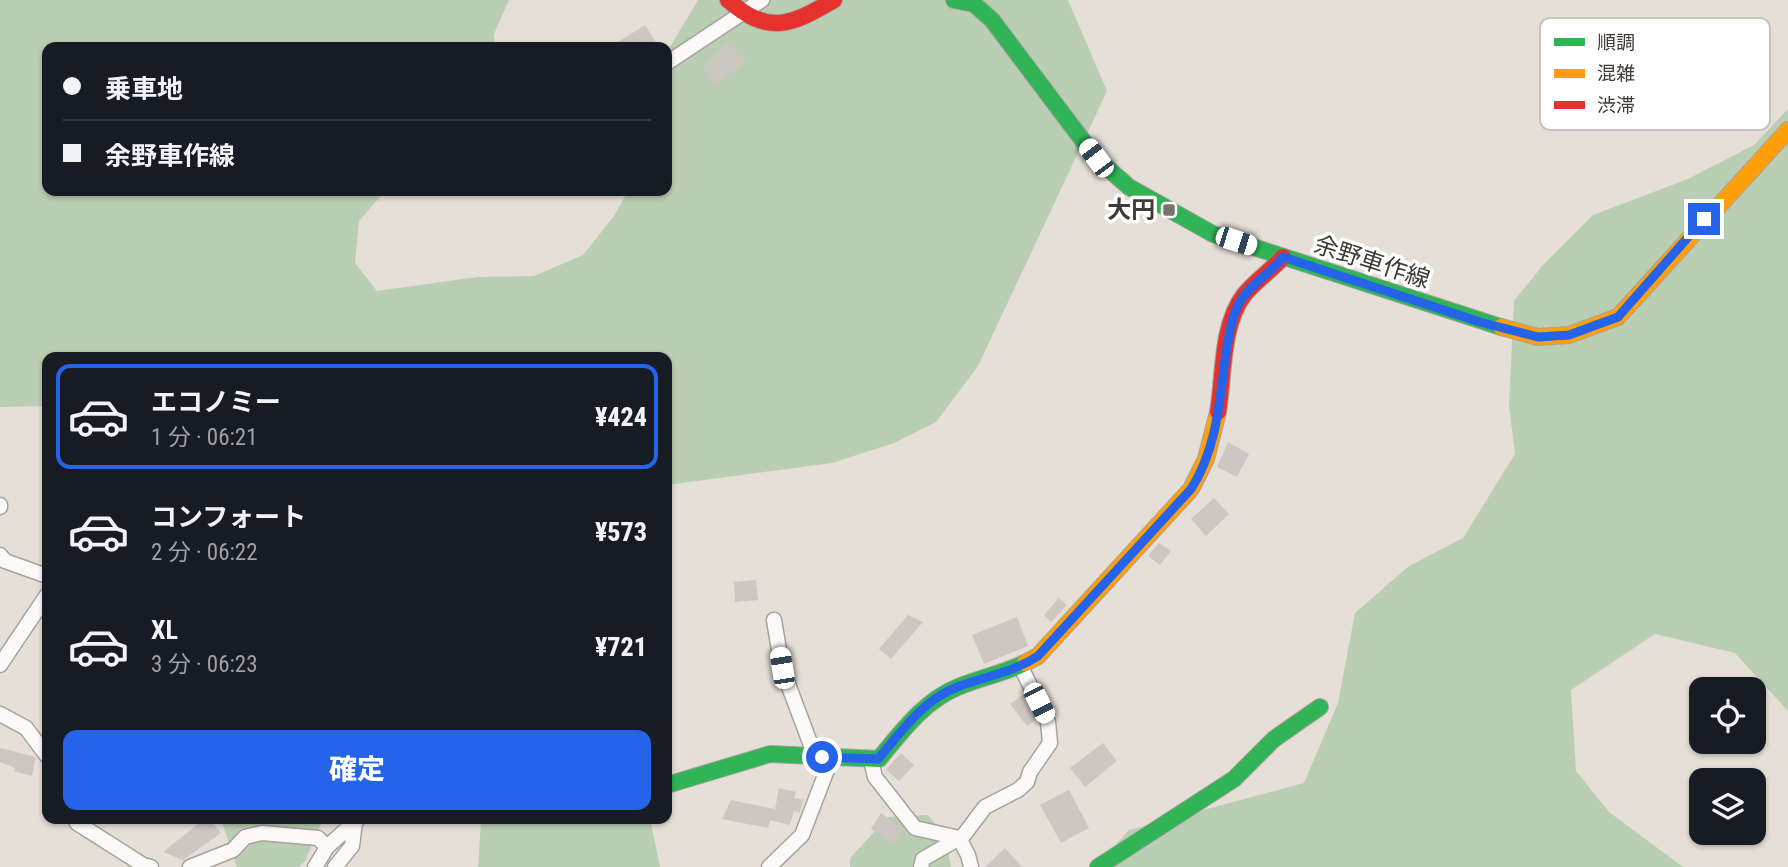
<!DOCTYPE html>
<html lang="ja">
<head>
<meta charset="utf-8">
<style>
	:root { --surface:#171b24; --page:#20242c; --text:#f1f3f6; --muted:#9ea1a6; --line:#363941; --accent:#2563eb }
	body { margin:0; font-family:"Roboto Condensed","Noto Sans JP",sans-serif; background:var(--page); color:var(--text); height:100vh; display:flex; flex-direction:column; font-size:26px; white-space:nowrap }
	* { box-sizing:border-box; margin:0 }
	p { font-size:23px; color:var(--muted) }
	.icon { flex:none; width:38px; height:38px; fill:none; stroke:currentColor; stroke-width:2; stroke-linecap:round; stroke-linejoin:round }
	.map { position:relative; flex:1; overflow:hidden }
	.details { position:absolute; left:42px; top:352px; width:630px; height:472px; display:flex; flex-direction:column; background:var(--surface); border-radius:14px; box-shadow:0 2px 5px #0004 }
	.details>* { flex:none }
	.top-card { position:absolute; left:42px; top:42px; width:630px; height:154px; border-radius:14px; box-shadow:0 2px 5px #0004; display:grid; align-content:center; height:154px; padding:0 21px; background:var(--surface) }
	.tools { position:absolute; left:1689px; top:677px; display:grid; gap:14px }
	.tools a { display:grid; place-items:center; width:77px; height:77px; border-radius:14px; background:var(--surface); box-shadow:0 2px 5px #0004; font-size:35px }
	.end { position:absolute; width:32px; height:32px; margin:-16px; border:9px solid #2563eb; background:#fff; box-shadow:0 0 0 4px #fff }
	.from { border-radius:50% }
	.car { position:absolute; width:21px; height:42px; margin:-21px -10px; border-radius:9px; box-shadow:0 0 5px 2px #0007; background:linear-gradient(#fff 24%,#345 0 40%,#fff 0 76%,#345 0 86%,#fff 0) }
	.top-card b { display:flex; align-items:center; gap:24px; height:66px; font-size:26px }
	.top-card b+b { border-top:2px solid var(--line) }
	.top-card i { width:18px; height:18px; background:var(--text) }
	ul { padding:12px 0 0; list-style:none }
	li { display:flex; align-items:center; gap:21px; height:105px; margin:0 14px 10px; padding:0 7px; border:4px solid transparent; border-radius:14px }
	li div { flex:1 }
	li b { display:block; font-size:26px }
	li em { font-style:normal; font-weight:800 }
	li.active { border-color:var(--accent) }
	li>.icon { width:63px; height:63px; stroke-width:1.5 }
	.cta { display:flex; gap:14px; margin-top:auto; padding:14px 21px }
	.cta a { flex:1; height:80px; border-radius:14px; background:var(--accent); color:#fff; font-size:28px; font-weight:800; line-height:80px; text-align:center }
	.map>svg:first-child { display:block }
	.green { fill:#baceb3 }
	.building { fill:#ccc7c0 }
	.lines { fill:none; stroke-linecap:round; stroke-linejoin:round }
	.street-casing { stroke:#a7a29c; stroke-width:17 }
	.fast-casing { stroke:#a7a29c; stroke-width:18 }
	.slow-casing { stroke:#a7a29c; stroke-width:18 }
	.jam-casing { stroke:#a7a29c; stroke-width:18 }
	.street { stroke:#fbfaf9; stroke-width:14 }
	.fast { stroke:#30b455; stroke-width:16 }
	.slow { stroke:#ff9f0a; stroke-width:16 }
	.jam { stroke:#e5322d; stroke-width:16 }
	.route { stroke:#2563eb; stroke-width:9 }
	.poi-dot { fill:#7a746e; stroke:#fff; stroke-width:2.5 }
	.labels { text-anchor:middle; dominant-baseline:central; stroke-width:7; stroke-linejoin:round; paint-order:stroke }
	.poi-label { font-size:24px; font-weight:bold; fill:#403b35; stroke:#fff; text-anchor:end }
	.street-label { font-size:24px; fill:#403b35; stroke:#fff }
	.key { fill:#fff; stroke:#c6c4c2; stroke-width:2 }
	.key-label { font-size:19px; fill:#403b35 }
</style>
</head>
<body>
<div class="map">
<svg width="1788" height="867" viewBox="0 0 1788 867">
	<rect width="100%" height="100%" fill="#e5dfd7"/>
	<path class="green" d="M0,0H509L494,34L495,47H47V191H385L359,221L355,263L377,291L477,277L534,276L583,255L614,216L628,191H667V52L698,0H1068L1107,91L978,366L936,422L894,443L832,463L667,485V357H47V406L0,407Z
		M1788,109V711L1735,653L1655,634L1571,690L1576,771L1609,812L1683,867H1096L1129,830L1304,783L1338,703L1355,613L1409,566L1463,538L1515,454L1509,405L1514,301L1543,265L1593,215L1688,179L1754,145Z
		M928,815L945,835L951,867H850V858L888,817Z
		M221,819H323L305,861L299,867H237Z
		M481,819H650L660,867H478Z"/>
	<path class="building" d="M645,25L659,47H610Z
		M727,43L746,61L715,85L703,67Z
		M1228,442L1249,454L1237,477L1217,467Z
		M1214,498L1229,514L1206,536L1191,519Z
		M1159,543L1171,551L1160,565L1148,556Z
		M756,580L758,600L735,602L734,582Z
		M1059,598L1067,605L1051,622L1044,615Z
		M908,615L923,622L891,659L879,649Z
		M1017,617L1028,646L984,664L972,635Z
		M1024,694L1036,720L1027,726L1010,704Z
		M1103,743L1117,761L1085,787L1070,768Z
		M0,748L36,757L32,776L14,771L15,768L0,762Z
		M901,753L914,765L899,781L886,770Z
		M779,788L796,792L794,798L803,800L800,813L794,811L790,825L770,820L768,828L722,819L731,800L775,809Z
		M1069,790L1089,828L1061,843L1040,805Z
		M881,813L904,829L894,844L871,829Z
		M204,819H210L221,833L183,860L163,852Z
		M1005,848L1022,867H985Z"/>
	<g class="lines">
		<defs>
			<path id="street" d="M667,63L762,0
				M0,505V507
				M0,555L5,561L47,576
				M774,620L782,668L815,756
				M0,665L47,595
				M0,714L26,728L47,756
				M871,760L875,777L915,828L959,838L968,855L971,867
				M75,819L77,823L143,865L151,867
				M190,867L233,850L245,837L262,833L318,838L327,847
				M315,867L327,847L358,819
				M335,867L352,846L355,822
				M769,867L802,835L832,757
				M921,867L923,859L963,836L985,807L1018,790L1027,782L1030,772L1050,743L1048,722L1021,667"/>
			<path id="fast" d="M954,0L974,4L992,20L1096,158L1129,187L1213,234L1501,327
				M667,785L770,754L879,759C902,731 924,701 958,687C980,678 1004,673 1025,663
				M1098,867L1234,779L1274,739L1320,707"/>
			<path id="slow" d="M1501,327L1538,337L1569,335L1618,317L1788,130
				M1025,663L1038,656L1191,489L1206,459L1218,412"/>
			<path id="jam" d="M728,0C769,36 791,25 834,0
				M1218,412C1224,376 1221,325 1244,295C1255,281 1271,271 1283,257"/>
		</defs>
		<use href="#street" class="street-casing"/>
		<use href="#fast" class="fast-casing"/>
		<use href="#slow" class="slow-casing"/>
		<use href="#jam" class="jam-casing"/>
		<use href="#street" class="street"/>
		<use href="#fast" class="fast"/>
		<use href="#slow" class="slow"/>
		<use href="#jam" class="jam"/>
	</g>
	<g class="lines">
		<path class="route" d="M822,757L878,759C902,731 923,700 957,687C986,676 1012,673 1038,656L1191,489C1216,450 1219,406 1225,360C1228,341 1230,321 1239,303C1250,284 1270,274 1283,257L1480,322L1538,337L1569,335L1618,317L1704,219"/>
	</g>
	<rect class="poi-dot" x="1162" y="203" width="14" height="14" rx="3.5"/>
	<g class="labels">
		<g class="poi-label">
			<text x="1155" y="210">大円</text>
		</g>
		<g class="street-label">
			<text transform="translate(1372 262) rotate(18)">余野車作線</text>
		</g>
	</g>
	<rect x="1540" y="18" width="230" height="112" rx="10" class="key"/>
	<rect x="1554" y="38" width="31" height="8" fill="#30b455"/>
	<rect x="1554" y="69" width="31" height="9" fill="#ff9f0a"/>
	<rect x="1554" y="101" width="31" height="8" fill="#e5322d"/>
	<g class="key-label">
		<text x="1597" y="49">順調</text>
		<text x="1597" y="80">混雑</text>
		<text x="1597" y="112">渋滞</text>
	</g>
</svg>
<div class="tools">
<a><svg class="icon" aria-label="locate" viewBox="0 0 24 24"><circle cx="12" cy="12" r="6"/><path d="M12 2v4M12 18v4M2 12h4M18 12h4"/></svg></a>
<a><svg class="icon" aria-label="layers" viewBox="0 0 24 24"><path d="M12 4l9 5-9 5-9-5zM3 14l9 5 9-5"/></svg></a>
</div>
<i class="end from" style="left:822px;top:757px"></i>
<i class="end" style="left:1704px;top:219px"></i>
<i class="car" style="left:1096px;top:158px;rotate:323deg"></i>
<i class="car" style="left:1236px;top:241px;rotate:108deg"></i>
<i class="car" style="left:782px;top:668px;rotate:351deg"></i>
<i class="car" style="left:1039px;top:703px;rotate:153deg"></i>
<div class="top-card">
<b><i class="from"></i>乗車地</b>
<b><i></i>余野車作線</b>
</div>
<section class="details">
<ul>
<li class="active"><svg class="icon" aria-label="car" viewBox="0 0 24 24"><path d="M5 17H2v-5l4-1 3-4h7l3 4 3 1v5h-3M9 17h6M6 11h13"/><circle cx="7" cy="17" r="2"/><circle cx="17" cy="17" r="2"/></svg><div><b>エコノミー</b><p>1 分 · 06:21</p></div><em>¥424</em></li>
<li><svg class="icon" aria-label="car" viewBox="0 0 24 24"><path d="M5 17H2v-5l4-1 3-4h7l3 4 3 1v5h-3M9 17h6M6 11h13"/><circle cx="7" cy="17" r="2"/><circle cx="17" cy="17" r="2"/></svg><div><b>コンフォート</b><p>2 分 · 06:22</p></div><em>¥573</em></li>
<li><svg class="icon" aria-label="car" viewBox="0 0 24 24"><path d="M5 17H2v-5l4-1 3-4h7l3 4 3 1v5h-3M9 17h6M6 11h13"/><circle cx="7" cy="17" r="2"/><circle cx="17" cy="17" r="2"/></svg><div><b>XL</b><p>3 分 · 06:23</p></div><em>¥721</em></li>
</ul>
<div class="cta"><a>確定</a></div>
</section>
</div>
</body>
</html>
